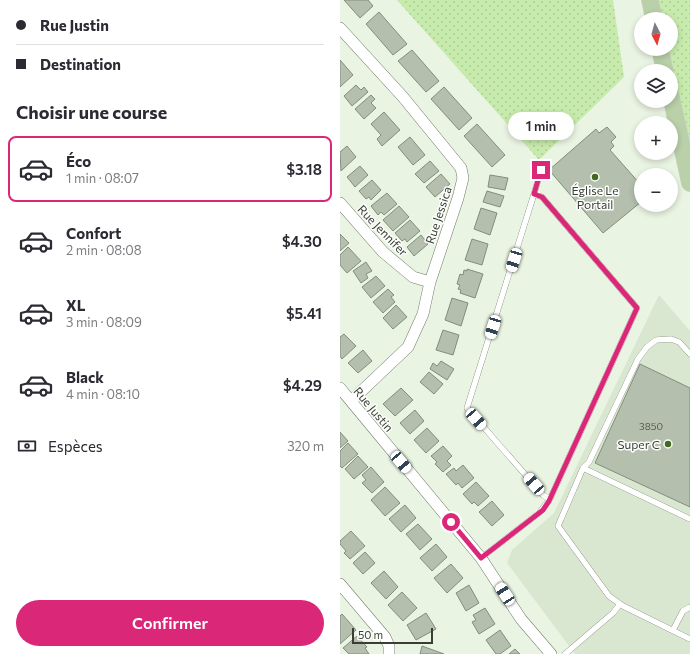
<!DOCTYPE html>
<html lang="fr">
<head>
<meta charset="utf-8">
<style>
	:root { --surface:#fff; --page:#f7f7f7; --text:#2b2b33; --muted:#7c7c81; --line:#e1e1e2; --accent:#db2777 }
	body { margin:0; font-family:Commissioner,sans-serif; background:var(--page); color:var(--text); height:100vh; display:flex; flex-direction:column; font-size:15px; white-space:nowrap }
	* { box-sizing:border-box; margin:0 }
	p { font-size:13px; color:var(--muted) }
	.icon { flex:none; width:22px; height:22px; fill:none; stroke:currentColor; stroke-width:2; stroke-linecap:round; stroke-linejoin:round }
	.map { position:relative; flex:1; overflow:hidden }
	.drawer { display:flex; flex-direction:column; background:var(--surface); width:340px }
	.drawer>* { flex:none }
	.top-card { display:grid; align-content:center; height:88px; padding:0 16px; background:var(--surface) }
	.needle { width:26px; rotate:174deg }
	.buttons { position:absolute; left:294px; top:12px; display:grid; gap:8px }
	.buttons a { display:grid; place-items:center; width:44px; height:44px; border-radius:50%; background:var(--surface); box-shadow:0 2px 6px #0003; font-size:20px }
	.scale { position:absolute; left:12px; bottom:10px; width:81px; box-sizing:border-box; padding-left:4px; border:2px solid #3a3e37; border-top:0; font-size:11px; line-height:14px; white-space:nowrap; color:#3a3e37; -webkit-text-stroke:3px #fcfefb; paint-order:stroke }
	.end { position:absolute; width:18px; height:18px; margin:-9px; border:5px solid #db2777; background:#fff; box-shadow:0 0 0 2px #fff }
	.from { border-radius:50% }
	.bubble { position:absolute; height:28px; border-radius:14px; background:var(--surface); box-shadow:0 2px 6px #0003; font-size:13px; font-weight:600; line-height:28px; text-align:center }
	.car { position:absolute; width:12px; height:24px; margin:-12px -6px; border-radius:5px; box-shadow:0 0 3px 1px #0007; background:linear-gradient(#fff 24%,#345 0 40%,#fff 0 76%,#345 0 86%,#fff 0) }
	.top-card b { display:flex; align-items:center; gap:14px; height:38px; font-size:15px }
	.top-card b+b { border-top:1px solid var(--line) }
	.top-card i { width:10px; height:10px; background:var(--text) }
	ul { padding:0; list-style:none }
	li { display:flex; align-items:center; gap:12px; height:66px; margin:0 8px 6px; padding:0 8px; border:2px solid transparent; border-radius:8px }
	li div { flex:1 }
	li b { display:block; font-size:15px }
	li em { font-style:normal; font-weight:600 }
	li.on { border-color:var(--accent) }
	li>.icon { width:36px; height:36px; stroke-width:1.5 }
	h2 { padding:0 16px; font-size:18px; line-height:48px }
	.pay { display:flex; align-items:center; gap:10px; height:44px; padding:0 16px; font-size:15px }
	.pay p { margin-inline-start:auto }
	.button { display:flex; gap:8px; margin-top:auto; padding:8px 16px }
	.button a { flex:1; height:46px; border-radius:24px; background:var(--accent); color:#fff; font-size:16px; font-weight:600; line-height:46px; text-align:center }
	main { display:flex; flex:1; min-height:0 }
	.map>svg:first-child { display:block }
	.built { fill:#d9e7d0 }
	.grass { fill:url(#grass-dots) }
	.building { fill:#b5bfae; stroke:#838d7d }
	.lines { fill:none; stroke-linecap:round; stroke-linejoin:round }
	.service-casing { stroke:#727b6b; stroke-width:6 }
	.minor-casing { stroke:#727b6b; stroke-width:12 }
	.primary-casing { stroke:#d8d8d7; stroke-width:18 }
	.service { stroke:#fff; stroke-width:5.5 }
	.minor { stroke:#fff; stroke-width:11 }
	.primary { stroke:#b9d0a9; stroke-width:17 }
	.route { stroke:#db2777; stroke-width:5 }
	.poi-dot { fill:#446922; stroke:#fcfefb; stroke-width:1.5 }
	.labels { text-anchor:middle; dominant-baseline:central; stroke-width:3; stroke-linejoin:round; paint-order:stroke }
	.number-label { font-size:10px; fill:#595e55 }
	.poi-label { font-size:12px; fill:#3a3e37; stroke:#fcfefb }
	.street-label { font-size:12px; fill:#3a3e37; stroke:#fcfefb }
</style>
</head>
<body>
<main>
<section class="drawer">
<div class="top-card">
<b><i class="from"></i>Rue Justin</b>
<b><i></i>Destination</b>
</div>
<h2>Choisir une course</h2>
<ul>
<li class="on"><svg class="icon" aria-label="car" viewBox="0 0 24 24"><path d="M5 17H2v-5l4-1 3-4h7l3 4 3 1v5h-3M9 17h6M6 11h13"/><circle cx="7" cy="17" r="2"/><circle cx="17" cy="17" r="2"/></svg><div><b>Éco</b><p>1 min · 08:07</p></div><em>$3.18</em></li>
<li><svg class="icon" aria-label="car" viewBox="0 0 24 24"><path d="M5 17H2v-5l4-1 3-4h7l3 4 3 1v5h-3M9 17h6M6 11h13"/><circle cx="7" cy="17" r="2"/><circle cx="17" cy="17" r="2"/></svg><div><b>Confort</b><p>2 min · 08:08</p></div><em>$4.30</em></li>
<li><svg class="icon" aria-label="car" viewBox="0 0 24 24"><path d="M5 17H2v-5l4-1 3-4h7l3 4 3 1v5h-3M9 17h6M6 11h13"/><circle cx="7" cy="17" r="2"/><circle cx="17" cy="17" r="2"/></svg><div><b>XL</b><p>3 min · 08:09</p></div><em>$5.41</em></li>
<li><svg class="icon" aria-label="car" viewBox="0 0 24 24"><path d="M5 17H2v-5l4-1 3-4h7l3 4 3 1v5h-3M9 17h6M6 11h13"/><circle cx="7" cy="17" r="2"/><circle cx="17" cy="17" r="2"/></svg><div><b>Black</b><p>4 min · 08:10</p></div><em>$4.29</em></li>
</ul>
<div class="pay"><svg class="icon" aria-label="cash" viewBox="0 0 24 24"><path d="M3 7h18v10H3z"/><circle cx="12" cy="12" r="2"/></svg>Espèces<p>320 m</p></div>
<div class="button"><a>Confirmer</a></div>
</section>
<div class="map">
<svg width="350" height="654" viewBox="0 0 350 654">
	<defs>
		<pattern id="grass-dots" width="8" height="8" patternUnits="userSpaceOnUse"><rect width="8" height="8" fill="#c7ebac"/><path d="M2 2h.1M6 6h.1" fill="none" stroke="#accb95" stroke-width="1.8" stroke-linecap="round"/></pattern>
	</defs>
	<rect width="100%" height="100%" fill="#eaf4e2"/>
	<path class="built" d="M319,295L350,331V654H235L167,563L172,550L214,513Z"/>
	<path class="grass" d="M57,0H273L284,77L199,160Z
		M318,0H350V144L329,49H331V19H322Z"/>
	<path class="building" d="M4,0H28L33,6L20,18Z
		M39,12L67,44L53,55L26,24Z
		M72,50L99,81L86,92L58,61Z
		M0,60L13,75L0,87Z
		M16,85L21,90L24,87L28,92L12,106L4,96Z
		M104,87L132,118L119,130L91,99Z
		M31,95L35,99L31,103L36,108L24,119L15,109Z
		M44,112L60,130L42,146L37,139L41,135L31,124Z
		M137,124L165,155L152,167L124,136Z
		M267,127L276,137L271,142L274,146L270,150L301,185V202L263,233L209,170L256,129L259,133Z
		M70,137L85,155L73,165L58,147Z
		M7,146L16,157L1,171L0,152Z
		M90,161L99,171L84,183L75,174Z
		M20,166L28,175L15,187L7,177Z
		M101,174L110,184L95,197L86,187Z
		M150,175L168,178L165,190L148,187Z
		M32,180L41,190L31,200L29,197L26,199L19,191Z
		M147,191L164,196L160,207L143,202Z
		M47,193L57,204L44,215L41,212L38,215L31,206Z
		M59,206L69,217L53,231L43,220Z
		M141,208L157,213L150,235L134,229Z
		M70,220L80,231L67,242L65,239L62,241L55,233Z
		M0,234L9,243L0,251Z
		M81,235L88,244L74,256L67,247Z
		M132,239L148,244L142,265L125,260Z
		M8,247L21,261L7,273L0,265V255Z
		M26,262L32,271L26,274L28,278L21,283L13,271Z
		M127,269L143,274L135,298L120,293L121,290L118,289L120,285L117,284L120,274L123,275L124,270L127,271Z
		M36,276L45,286L31,298L22,287Z
		M48,289L54,295L51,297L55,302L43,313L33,302Z
		M112,298L128,303L121,326L105,320Z
		M56,305L67,317L53,329L43,318Z
		M103,330L119,335L113,355L96,350Z
		M4,334L16,346L2,359L0,356V337Z
		M23,350L32,361L18,373L8,363Z
		M101,361L114,369L107,380L90,369L93,363L97,366Z
		M300,364L350,388V507L255,463Z
		M89,372L103,384L94,394L80,382Z
		M61,388L73,400L55,416L43,404Z
		M75,410L84,421L70,434L60,423Z
		M87,428L99,441L86,453L74,440Z
		M0,432L8,441L0,448Z
		M8,443L18,454L2,468L0,466V451Z
		M103,446L112,456L107,461L111,465L103,472L95,464L97,462L91,456Z
		M18,456L28,467L14,479L5,469Z
		M123,465L134,478L122,488L118,483L116,485L106,474L114,468L116,471Z
		M31,467L44,482L32,493L22,483L26,480L22,475Z
		M136,482L149,496L138,506L134,502L132,504L123,494Z
		M45,487L60,503L45,516L31,500Z
		M152,501L164,515L152,526L139,512Z
		M65,505L76,518L61,532L49,519Z
		M78,524L92,539L80,550L66,534Z
		M11,531L25,546L10,559L4,553L6,551L0,544V541Z
		M96,544L107,557L92,571L80,558Z
		M25,552L35,563L23,574L13,563Z
		M111,564L123,578L107,593L94,578Z
		M44,571L58,587L46,599L31,583Z
		M129,585L139,603L126,611L116,593Z
		M62,592L77,608L63,621L48,605Z
		M145,608L155,624L139,634L132,622L136,620L133,615Z
		M86,613L96,629L76,640L67,625Z
		M2,614L16,630L0,644V616Z
		M160,630L171,646L160,654H156L146,640Z
		M17,636L27,647L25,648L29,654H9L3,648Z
		M82,646L104,654H80Z
		M175,649L180,654H169Z"/>
	<g class="lines">
		<defs>
			<path id="service" d="M194,194L202,197L297,308L210,499L203,495L127,408Z
				M194,194L201,170
				M350,354L339,342L331,339L316,340L307,347L298,359L249,462L243,468L218,526L269,596L283,606L350,639
				M243,468L350,519
				M141,558L199,513L210,499
				M333,630L343,611L350,607
				M225,654L273,613L280,604"/>
			<path id="minor" d="M0,28L63,97L121,168L123,178L118,198L90,282L83,314L68,347L11,401
				M0,203L43,252L73,277L90,282
				M0,388L141,558L181,619L211,654
				M0,584L45,637L49,646V654"/>
			<path id="primary" d="M310,0L314,19
				M320,49L325,71
				M331,96L350,183"/>
		</defs>
		<use href="#service" class="service-casing"/>
		<use href="#minor" class="minor-casing"/>
		<use href="#primary" class="primary-casing"/>
		<use href="#service" class="service"/>
		<use href="#minor" class="minor"/>
		<use href="#primary" class="primary"/>
	</g>
	<g class="lines">
		<path class="route" d="M111,522L141,558L203,510L209,501L297,308L202,197L194,194L201,170"/>
	</g>
	<g class="poi-dot">
		<circle cx="255" cy="177" r="4"/>
		<circle cx="328" cy="444" r="4"/>
	</g>
	<g class="labels">
		<g class="number-label">
			<text x="311" y="426">3850</text>
		</g>
		<g class="poi-label">
			<text x="255" y="190">Église Le<tspan x="255" dy="14">Portail</tspan></text>
			<text x="320" y="444" text-anchor="end">Super C</text>
		</g>
		<g class="street-label">
			<text transform="translate(98 215) rotate(-72)">Rue Jessica</text>
			<text transform="translate(43 230) rotate(46)">Rue Jennifer</text>
			<text transform="translate(34 409) rotate(50)">Rue Justin</text>
		</g>
	</g>
</svg>
<div class="buttons">
<a><svg class="needle" viewBox="-14 -14 28 28"><path d="M0-13l5 13h-10z" fill="#e53935"/><path d="M0 13l5-13h-10z" fill="#7c7c81"/></svg></a>
<a><svg class="icon" aria-label="layers" viewBox="0 0 24 24"><path d="M12 4l9 5-9 5-9-5zM3 14l9 5 9-5"/></svg></a>
<a>+</a>
<a>−</a>
</div>
<div class="scale">50 m</div>
<i class="end from" style="left:111px;top:522px"></i>
<i class="end" style="left:201px;top:170px"></i>
<div class="bubble" style="left:168px;top:112px;width:66px">1 min</div>
<i class="car" style="left:174px;top:260px;rotate:197deg"></i>
<i class="car" style="left:153px;top:327px;rotate:197deg"></i>
<i class="car" style="left:136px;top:419px;rotate:139deg"></i>
<i class="car" style="left:61px;top:462px;rotate:140deg"></i>
<i class="car" style="left:194px;top:484px;rotate:319deg"></i>
<i class="car" style="left:165px;top:594px;rotate:327deg"></i>
</div>
</main>
</body>
</html>
